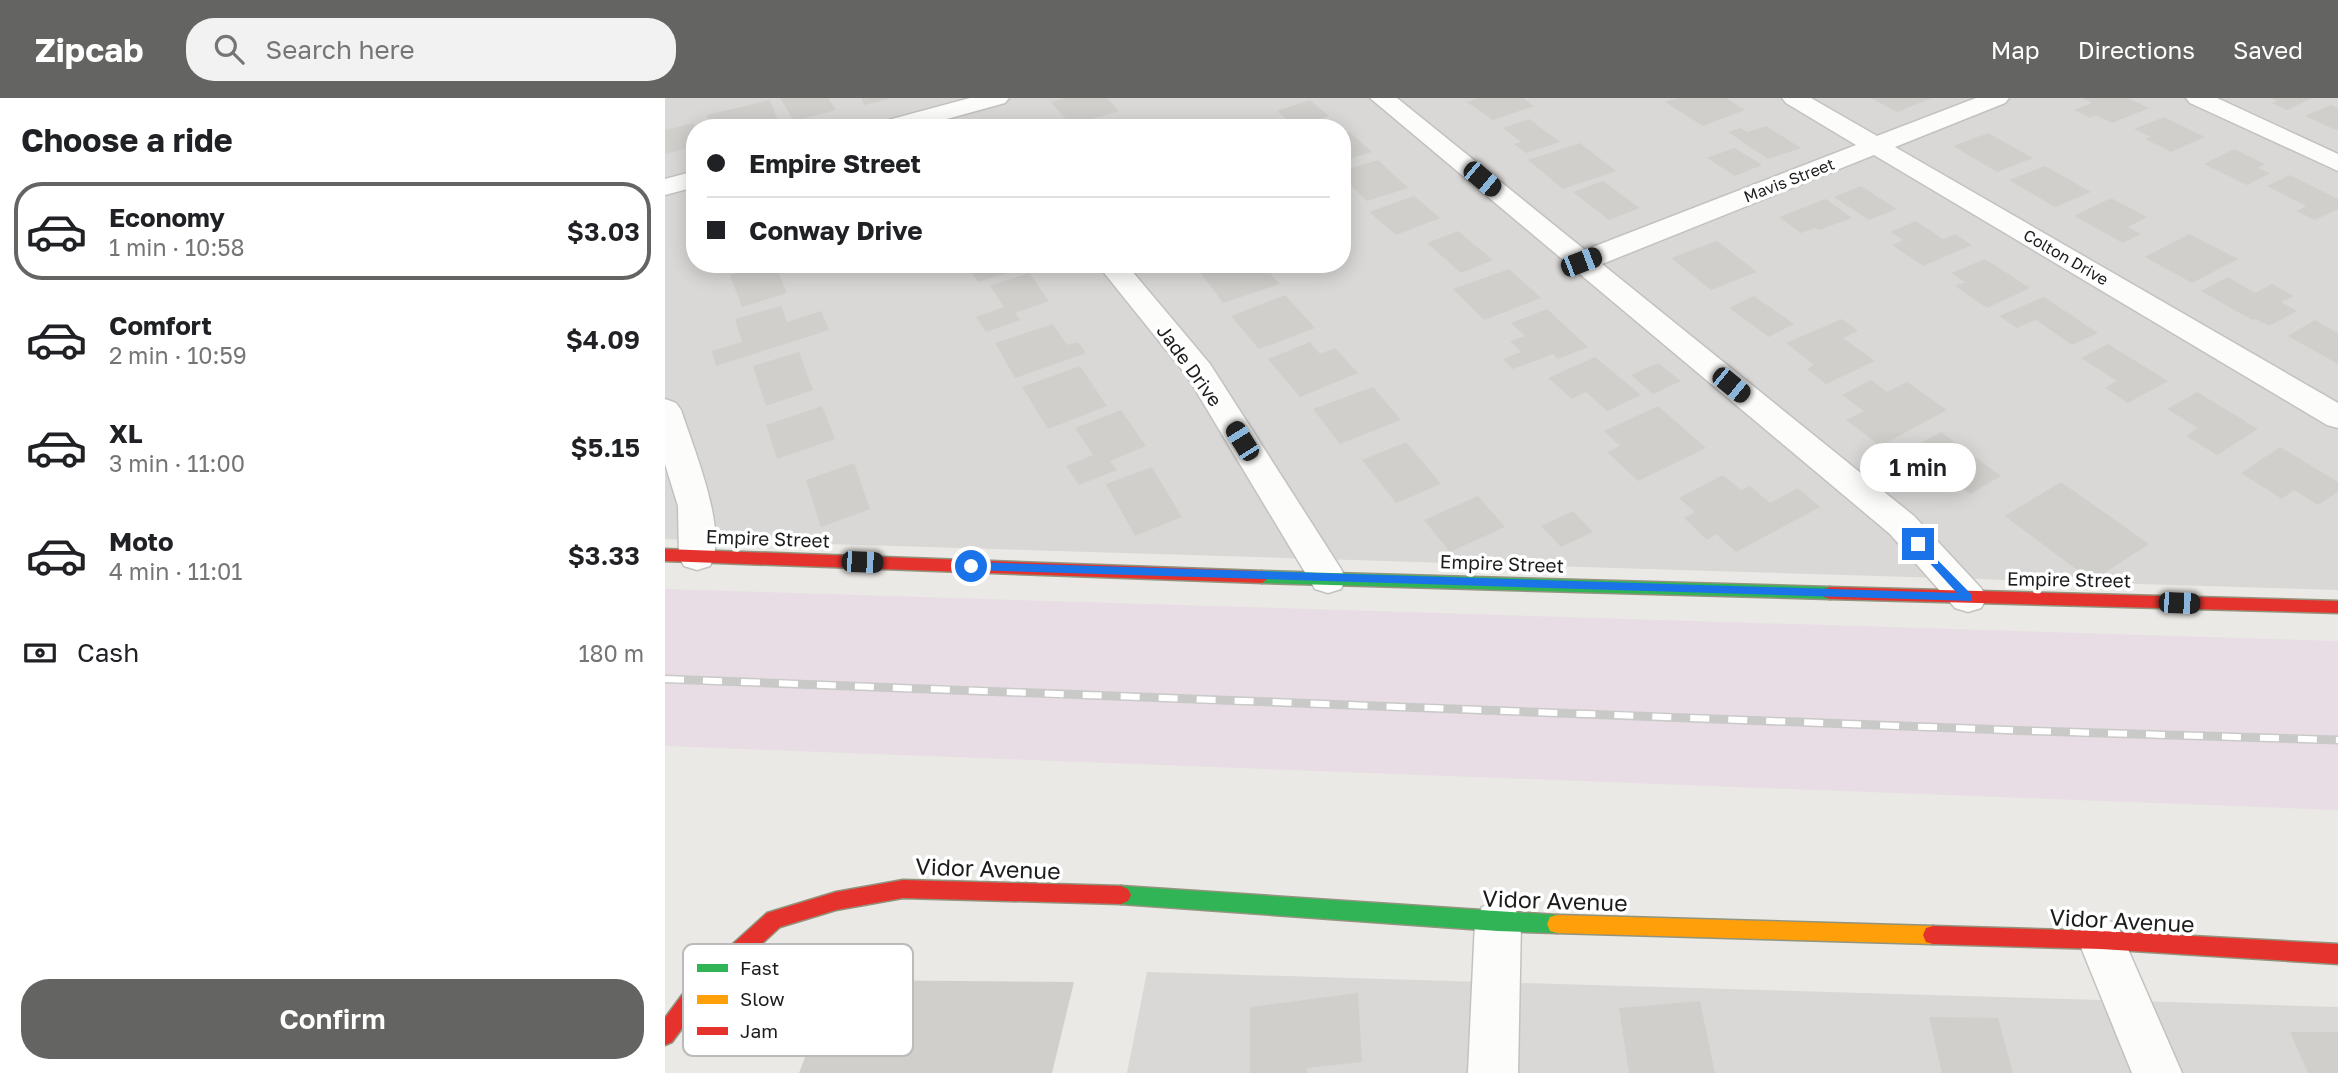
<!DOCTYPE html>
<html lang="en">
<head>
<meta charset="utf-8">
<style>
	:root { --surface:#fff; --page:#f2f2f2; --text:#202124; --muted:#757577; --line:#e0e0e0; --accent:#646462 }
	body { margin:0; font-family:"Golos Text",sans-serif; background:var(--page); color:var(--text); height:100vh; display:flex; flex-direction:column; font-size:26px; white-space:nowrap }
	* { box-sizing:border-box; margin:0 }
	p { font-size:23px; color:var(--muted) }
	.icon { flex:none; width:38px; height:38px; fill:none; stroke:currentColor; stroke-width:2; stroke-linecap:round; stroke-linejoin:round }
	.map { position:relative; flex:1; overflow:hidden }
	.details { display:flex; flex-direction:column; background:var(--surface); width:665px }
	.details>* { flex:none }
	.hud { position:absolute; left:21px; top:21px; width:665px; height:154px; border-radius:28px; box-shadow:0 4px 18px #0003; display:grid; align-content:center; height:154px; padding:0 21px; background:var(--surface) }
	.end { position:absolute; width:32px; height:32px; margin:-16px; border:9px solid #1a73e8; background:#fff; box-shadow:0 0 0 4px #fff }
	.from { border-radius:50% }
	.bubble { position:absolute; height:49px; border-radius:24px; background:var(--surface); box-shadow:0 4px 18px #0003; font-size:23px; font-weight:600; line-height:49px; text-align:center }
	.car { position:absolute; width:21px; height:42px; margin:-21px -10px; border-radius:9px; box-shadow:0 0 5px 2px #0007; background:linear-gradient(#222 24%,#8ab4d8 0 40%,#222 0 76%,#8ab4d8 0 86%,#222 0) }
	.hud b { display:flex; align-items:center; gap:24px; height:66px; font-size:26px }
	.hud b+b { border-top:2px solid var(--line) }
	.hud i { width:18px; height:18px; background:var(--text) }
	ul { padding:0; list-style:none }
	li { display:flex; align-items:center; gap:21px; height:98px; margin:0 14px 10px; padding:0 7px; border:4px solid transparent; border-radius:28px }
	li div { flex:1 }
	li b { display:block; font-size:26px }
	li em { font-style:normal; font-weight:600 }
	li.on { border-color:var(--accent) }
	li>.icon { width:63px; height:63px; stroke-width:1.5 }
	h2 { padding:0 21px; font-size:32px; line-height:84px }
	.pay { display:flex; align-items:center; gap:18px; height:77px; padding:0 21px; font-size:26px }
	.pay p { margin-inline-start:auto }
	.cta { display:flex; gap:14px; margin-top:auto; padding:14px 21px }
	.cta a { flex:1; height:80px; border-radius:28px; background:var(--accent); color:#fff; font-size:28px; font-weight:600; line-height:80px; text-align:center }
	header { display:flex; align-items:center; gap:42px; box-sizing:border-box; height:98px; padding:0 35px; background:var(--accent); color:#fff }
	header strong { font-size:33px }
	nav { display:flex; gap:38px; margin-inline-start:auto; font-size:24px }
	.search { width:490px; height:63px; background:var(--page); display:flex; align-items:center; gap:18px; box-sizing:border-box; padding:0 24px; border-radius:28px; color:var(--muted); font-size:26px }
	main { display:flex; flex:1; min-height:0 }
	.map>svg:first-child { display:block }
	.residential { fill:#d9d8d6; fill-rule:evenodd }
	.industrial { fill:#e8dde4 }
	.building { fill:#d1cfcc }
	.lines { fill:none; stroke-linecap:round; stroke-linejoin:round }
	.street-casing { stroke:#c3c2c1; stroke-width:3 }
	.fast-casing { stroke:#92947e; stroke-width:3 }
	.slow-casing { stroke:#92947e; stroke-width:3 }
	.jam-casing { stroke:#92947e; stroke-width:3 }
	.street { fill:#fcfcfb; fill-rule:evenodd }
	.fast { fill:#30b455; fill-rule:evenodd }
	.slow { fill:#ff9f0a; fill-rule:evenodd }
	.jam { fill:#e5322d; fill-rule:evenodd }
	.rail-casing { stroke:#c9c9c8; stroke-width:9 }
	.rail { stroke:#fff; stroke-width:6; stroke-dasharray:19; stroke-linecap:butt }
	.route { fill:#1a73e8 }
	.labels { text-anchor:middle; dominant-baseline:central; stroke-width:7; stroke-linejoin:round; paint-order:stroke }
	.far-street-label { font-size:16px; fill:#1c1c1c; stroke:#fff }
	.street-label { font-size:19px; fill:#1c1c1c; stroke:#fff }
	.near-street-label { font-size:23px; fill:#1c1c1c; stroke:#fff }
	.key { fill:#fff; stroke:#bbb; stroke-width:2 }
	.key-label { font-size:19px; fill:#1c1c1c }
</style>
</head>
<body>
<header>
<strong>Zipcab</strong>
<div class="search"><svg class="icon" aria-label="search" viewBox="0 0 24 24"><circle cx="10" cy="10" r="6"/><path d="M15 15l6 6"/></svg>Search here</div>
<nav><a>Map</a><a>Directions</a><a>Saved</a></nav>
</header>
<main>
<section class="details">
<h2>Choose a ride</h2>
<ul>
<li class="on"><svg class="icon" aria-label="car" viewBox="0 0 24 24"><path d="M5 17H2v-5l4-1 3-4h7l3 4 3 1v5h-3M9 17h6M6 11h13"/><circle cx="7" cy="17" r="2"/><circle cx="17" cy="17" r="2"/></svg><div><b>Economy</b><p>1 min · 10:58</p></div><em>$3.03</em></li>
<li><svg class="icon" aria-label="car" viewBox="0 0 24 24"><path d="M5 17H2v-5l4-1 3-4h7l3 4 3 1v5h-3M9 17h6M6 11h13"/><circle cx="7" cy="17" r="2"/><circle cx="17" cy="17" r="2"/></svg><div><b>Comfort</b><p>2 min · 10:59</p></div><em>$4.09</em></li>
<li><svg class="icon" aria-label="car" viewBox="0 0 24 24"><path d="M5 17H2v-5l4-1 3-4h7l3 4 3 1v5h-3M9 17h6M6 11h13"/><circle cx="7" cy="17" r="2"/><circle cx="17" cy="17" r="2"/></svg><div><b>XL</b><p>3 min · 11:00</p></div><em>$5.15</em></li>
<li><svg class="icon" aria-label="car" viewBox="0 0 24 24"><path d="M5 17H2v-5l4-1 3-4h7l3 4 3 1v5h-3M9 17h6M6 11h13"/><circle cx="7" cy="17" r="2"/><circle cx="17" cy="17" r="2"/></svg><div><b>Moto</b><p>4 min · 11:01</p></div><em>$3.33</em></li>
</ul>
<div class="pay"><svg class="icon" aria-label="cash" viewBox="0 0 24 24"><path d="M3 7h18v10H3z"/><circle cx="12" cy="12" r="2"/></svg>Cash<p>180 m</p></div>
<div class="cta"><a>Confirm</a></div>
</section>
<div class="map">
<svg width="1673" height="975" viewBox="0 0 1673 975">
	<rect width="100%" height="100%" fill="#eae9e5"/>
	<path class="residential" d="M0,0H1673V492L0,441ZM30,30H677V166H30Z
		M482,874L1673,909V975H462Z"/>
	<path class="industrial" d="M0,491L1673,543V712L0,648Z"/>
	<path class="building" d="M115,0H163L171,12L129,23Z
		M196,0H224V1L199,7Z
		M399,0H442L454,13L406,27L386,4Z
		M814,0H858L869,8L828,22L802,4Z
		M1013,0H1061L1080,12L1038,28L1000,4Z
		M1206,0H1267L1232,14Z
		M1417,0H1463L1484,10L1447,25L1431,17L1425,20L1409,12L1427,5Z
		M1606,0H1647L1622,12L1607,5L1612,3Z
		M105,2L116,30H46L42,17Z
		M645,2L664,18L631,29L612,13Z
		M1666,7L1673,10V33L1640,18Z
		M1499,19L1540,39L1506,54L1480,41L1485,39L1469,31Z
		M573,20L581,30H550L548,27Z
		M864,21L895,44L861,55L849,46L856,44L838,30Z
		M29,25L30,48L0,56V32Z
		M1101,28L1136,50L1103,61L1063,34L1076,30L1083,34Z
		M684,34L707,54L677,63V36Z
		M1323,35L1368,60L1332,74L1288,48Z
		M915,45L951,73L898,91L863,62Z
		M1069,50L1097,67L1070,78L1042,60Z
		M1569,51L1600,66L1593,70L1605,75L1582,87L1539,66Z
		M713,62L743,90L702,103L677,79V73Z
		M1380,68L1426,94L1390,109L1344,82Z
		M1625,77L1673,101V111L1650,122L1631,113L1641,108L1602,88Z
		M938,83L975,110L944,122L908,94Z
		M1196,88L1232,111L1204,122L1169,99Z
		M749,98L775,120L731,137L704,114Z
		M1446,100L1482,119L1463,129L1476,136L1458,145L1409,118Z
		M1161,101L1187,120L1154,132L1150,130L1136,135L1114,119Z
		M1251,123L1278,141L1290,136L1307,147L1258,168L1227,147L1238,142L1225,134Z
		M793,133L828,162L796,175L762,145Z
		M1524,136L1573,161L1527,185L1480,159Z
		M1052,143L1092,174L1046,192L1006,160Z
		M1320,161L1365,190L1322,210L1290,188L1300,184L1286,175Z
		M101,166H110L122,195L77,209L65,177Z
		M301,166H359L361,169L313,184Z
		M545,166H598L614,186L558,205L532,170Z
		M844,171L876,200L819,222L788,191Z
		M364,175L384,203L350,215L355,222L321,234L311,219L339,209L325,188Z
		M1563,179L1590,195L1607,186L1629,198L1616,204L1632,213L1604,228L1590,221L1587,222L1536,193Z
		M620,197L650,230L594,251L566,218Z
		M1089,198L1129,226L1104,239L1064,210Z
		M1379,199L1433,235L1407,247L1371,222L1352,230L1334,218Z
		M116,208L122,224L156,213L164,232L51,268L47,253L77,244L70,221Z
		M882,211L923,249L893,261L888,256L848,271L838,261L856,254L845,243L860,238L846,225Z
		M1177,221L1193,233L1178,240L1210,263L1161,286L1142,271L1149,267L1121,245Z
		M1650,222L1673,235V266L1623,238Z
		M388,226L402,247L413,244L421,255L350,280L330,245Z
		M645,244L655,256L670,250L693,275L635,299L603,261Z
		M1443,246L1503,283L1463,305L1440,290L1452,283L1416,260Z
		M134,254L148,292L101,308L88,268Z
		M930,259L976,297L942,313L921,294L907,301L883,280Z
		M993,265L1016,283L988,296L966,277Z
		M415,268L442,308L383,331L357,289Z
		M1206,282L1222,294L1242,284L1282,312L1215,348L1181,322L1199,313L1177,297Z
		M708,289L736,322L675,346L648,311Z
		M1532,294L1593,331L1552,357L1521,338L1533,330L1502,311Z
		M157,308L170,341L112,361L101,327Z
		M993,308L1041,350L973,383L942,354L955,348L939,333Z
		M456,312L481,348L445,363L452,372L414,387L401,368L428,357L410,330Z
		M1276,334L1336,378L1305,396L1245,351Z
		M741,344L776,386L731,405L697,362Z
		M1615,349L1673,384V394L1653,407L1629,392L1617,401L1576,375Z
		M189,365L205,411L156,429L141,382Z
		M487,369L517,419L470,438L441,386Z
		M1058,377L1076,392L1085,388L1105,405L1133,390L1155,409L1071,454L1051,436L1042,442L1019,420L1030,414L1014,400Z
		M1396,384L1484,446L1427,483L1340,418Z
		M813,398L840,429L785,454L759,422Z
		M908,413L928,434L896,449L876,428Z
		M170,882L409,884L387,975H134Z
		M693,895L697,964L642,970V975H585V909Z
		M1035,903L1050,975H964L954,910Z
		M1264,919L1333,920L1348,975H1277Z
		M1625,934H1673V975H1643Z"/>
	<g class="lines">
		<defs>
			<path id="street" d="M305,0H344L340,5L249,30H209L212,25Z
				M705,0H732L920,152L1191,47L1121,5L1117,0H1146L1212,38L1311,0H1344L1340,5L1230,49L1673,305V330L1662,327L1209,57L937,166L1249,418L1316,490L1322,500L1316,510L1303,514L1290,510L1225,436Z
				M1521,0H1552L1673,56V73L1525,5Z
				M30,73V89L0,97V81Z
				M432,166H461L545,266L676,471L681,481L676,491L663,495L650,491L522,278Z
				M0,301L11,305L16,312C28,349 64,434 45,468L32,472L19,468L14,459L13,408L0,366Z
				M833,802L849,809L856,824L853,975H803L810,824L817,809Z
				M1436,820L1452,826L1517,975H1467L1413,842L1420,826Z"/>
			<path id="fast" d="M597,473L1165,489L1171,491L1173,495L1171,499L1165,501L597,485L589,479Z
				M456,788L892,817L899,819L902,826L899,833L892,835L833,833L456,806L449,803L446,797L449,791Z"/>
			<path id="slow" d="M892,817L1268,828L1275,830L1278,837L1275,844L1268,846L892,835L885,833L882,826L885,819Z"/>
			<path id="jam" d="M0,451L597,473L605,479L597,485L0,463Z
				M1165,489L1673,503V515L1165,501L1159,499L1157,495L1159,491Z
				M238,782L456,788L463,791L466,797L463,803L456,806L238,800L171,812L115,829L43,895L7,944L0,947V920L29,881L102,815L171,794Z
				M1268,828L1436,833L1673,846V866L1436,851L1268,846L1261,844L1258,837L1261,830Z"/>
		</defs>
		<use href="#street" class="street-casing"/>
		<use href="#fast" class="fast-casing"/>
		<use href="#slow" class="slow-casing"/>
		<use href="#jam" class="jam-casing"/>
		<use href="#street" class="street"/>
		<use href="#fast" class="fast"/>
		<use href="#slow" class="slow"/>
		<use href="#jam" class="jam"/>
		<defs>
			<path id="rail" d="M0,581L1368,633L1673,642"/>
		</defs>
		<use href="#rail" class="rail-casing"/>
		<use href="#rail" class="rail"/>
	</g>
	<path class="route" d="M1253,442L1307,497V503L306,472L301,468L306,464L1292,495L1249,448L1248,446Z"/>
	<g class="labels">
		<g class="far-street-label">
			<text transform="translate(1124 82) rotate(-21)">Mavis Street</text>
			<text transform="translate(1401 159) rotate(30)">Colton Drive</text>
		</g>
		<g class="street-label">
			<text transform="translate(525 267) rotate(54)">Jade Drive</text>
			<text transform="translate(103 440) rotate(2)">Empire Street</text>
			<text transform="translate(837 465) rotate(2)">Empire Street</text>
			<text transform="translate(1404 481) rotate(1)">Empire Street</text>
		</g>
		<g class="near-street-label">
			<text transform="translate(323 770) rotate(2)">Vidor Avenue</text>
			<text transform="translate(890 802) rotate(2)">Vidor Avenue</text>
			<text transform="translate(1457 822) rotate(3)">Vidor Avenue</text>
		</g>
	</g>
	<rect x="18" y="846" width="230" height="112" rx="10" class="key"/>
	<rect x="32" y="866" width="31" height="8" fill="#30b455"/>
	<rect x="32" y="897" width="31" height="9" fill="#ff9f0a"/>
	<rect x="32" y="929" width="31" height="8" fill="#e5322d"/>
	<g class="key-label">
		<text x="75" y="877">Fast</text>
		<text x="75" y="908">Slow</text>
		<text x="75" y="940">Jam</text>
	</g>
</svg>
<i class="end from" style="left:306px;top:468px"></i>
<i class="end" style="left:1253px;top:446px"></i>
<div class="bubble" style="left:1195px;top:345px;width:116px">1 min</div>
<i class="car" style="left:817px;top:81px;rotate:130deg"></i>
<i class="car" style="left:916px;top:164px;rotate:69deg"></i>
<i class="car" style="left:1066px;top:287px;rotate:129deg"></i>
<i class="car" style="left:577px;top:343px;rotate:328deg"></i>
<i class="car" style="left:197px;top:464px;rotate:92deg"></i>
<i class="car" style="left:1514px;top:505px;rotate:92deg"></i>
<div class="hud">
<b><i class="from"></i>Empire Street</b>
<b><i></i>Conway Drive</b>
</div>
</div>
</main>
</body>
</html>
